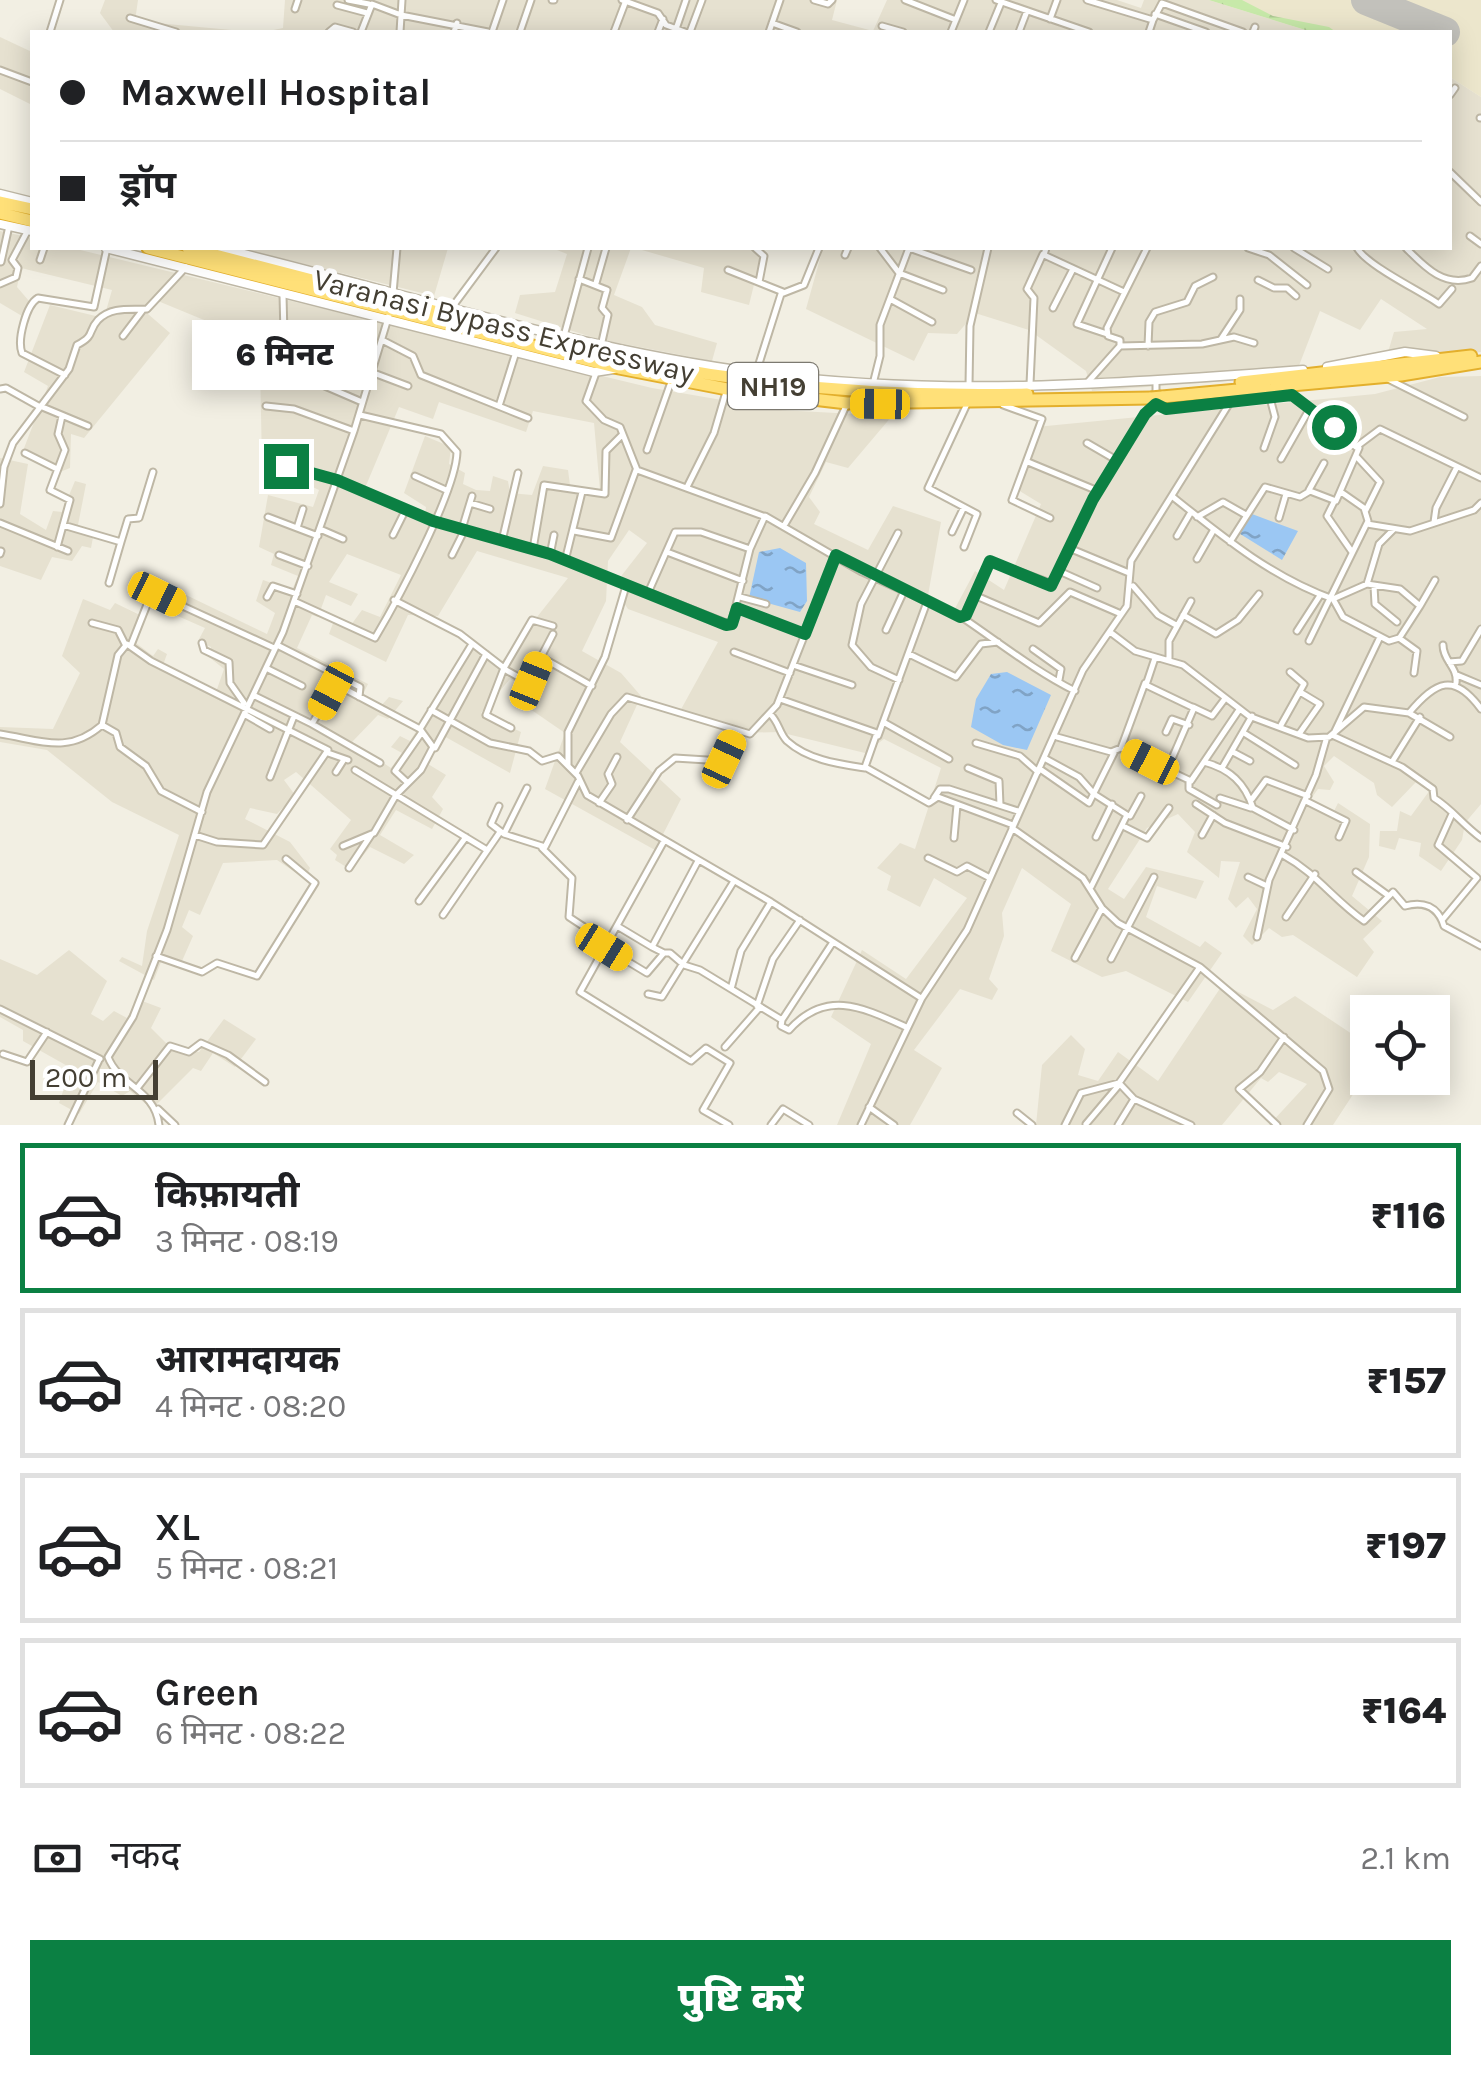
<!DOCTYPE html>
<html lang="hi">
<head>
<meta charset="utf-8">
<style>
	:root { --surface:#fff; --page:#f2f2f2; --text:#202124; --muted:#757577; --line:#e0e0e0; --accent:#0b8043 }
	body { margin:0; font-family:Karla,"Noto Sans Devanagari",sans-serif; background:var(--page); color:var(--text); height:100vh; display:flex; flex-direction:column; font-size:38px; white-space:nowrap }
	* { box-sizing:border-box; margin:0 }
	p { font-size:32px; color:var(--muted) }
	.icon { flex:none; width:55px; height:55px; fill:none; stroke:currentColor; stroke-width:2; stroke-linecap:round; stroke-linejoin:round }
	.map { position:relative; height:1125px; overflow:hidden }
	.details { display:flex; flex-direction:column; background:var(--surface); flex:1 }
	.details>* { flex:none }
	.guide { position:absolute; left:30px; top:30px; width:1422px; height:220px; border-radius:0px; box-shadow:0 5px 25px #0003; display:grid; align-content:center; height:220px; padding:0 30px; background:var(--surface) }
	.tools { position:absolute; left:1350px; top:995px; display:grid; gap:20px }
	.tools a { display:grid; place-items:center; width:100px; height:100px; border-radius:0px; background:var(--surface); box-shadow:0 5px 25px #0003; font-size:50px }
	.scale { position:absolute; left:30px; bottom:25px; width:128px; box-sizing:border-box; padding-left:10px; border:5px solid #443f33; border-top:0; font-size:28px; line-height:35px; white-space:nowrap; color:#443f33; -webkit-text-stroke:8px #fff; paint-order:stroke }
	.end { position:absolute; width:45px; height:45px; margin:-22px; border:12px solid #0b8043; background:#fff; box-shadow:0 0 0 5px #fff }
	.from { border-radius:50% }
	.bubble { position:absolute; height:70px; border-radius:0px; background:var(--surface); box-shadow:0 5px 25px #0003; font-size:32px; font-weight:800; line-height:70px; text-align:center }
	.car { position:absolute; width:30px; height:60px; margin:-30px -15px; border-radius:12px; box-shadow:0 0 8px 2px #0007; background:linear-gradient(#f5c518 24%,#345 0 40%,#f5c518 0 76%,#345 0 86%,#f5c518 0) }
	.guide b { display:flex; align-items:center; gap:35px; height:95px; font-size:38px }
	.guide b+b { border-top:2px solid var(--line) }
	.guide i { width:25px; height:25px; background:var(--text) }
	ul { padding:18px 0 0; list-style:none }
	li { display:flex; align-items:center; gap:30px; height:150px; margin:0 20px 15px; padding:0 10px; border:5px solid var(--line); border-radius:0px }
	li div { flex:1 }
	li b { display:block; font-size:38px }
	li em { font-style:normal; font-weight:800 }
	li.selected { border-color:var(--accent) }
	li>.icon { width:90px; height:90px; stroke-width:1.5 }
	.pay { display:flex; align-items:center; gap:25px; height:110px; padding:0 30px; font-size:38px }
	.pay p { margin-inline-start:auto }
	.action { display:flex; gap:20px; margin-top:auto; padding:20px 30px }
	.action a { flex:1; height:115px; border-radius:0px; background:var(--accent); color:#fff; font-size:40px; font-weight:800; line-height:115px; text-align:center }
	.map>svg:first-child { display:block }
	.residential { fill:#e6e1d0; fill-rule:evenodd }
	.education { fill:#ece6cc }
	.forest { fill:url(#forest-firs) }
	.water { fill:url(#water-ripples) }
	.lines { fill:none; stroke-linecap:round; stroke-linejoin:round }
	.runway { stroke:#c2c1bb; stroke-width:30 }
	.minor-casing { stroke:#beb7a5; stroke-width:9 }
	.tertiary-casing { stroke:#beb7a5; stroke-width:11 }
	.trunk-casing { stroke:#e3af2c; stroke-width:15 }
	.minor { stroke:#fff; stroke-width:5 }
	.tertiary { stroke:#fff; stroke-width:8 }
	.trunk { stroke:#ffe078; stroke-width:11 }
	.trunk-bridge-casing { stroke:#e3af2c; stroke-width:15; stroke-linecap:butt }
	.trunk-bridge { stroke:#ffe078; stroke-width:11 }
	.route { stroke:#0b8043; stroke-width:12 }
	.labels { text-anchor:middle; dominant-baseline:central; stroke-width:10; stroke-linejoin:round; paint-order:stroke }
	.shield { fill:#fff; stroke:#7c7970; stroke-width:2.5 }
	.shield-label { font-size:28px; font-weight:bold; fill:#443f33 }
	.street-label { font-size:30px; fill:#443f33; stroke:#fff }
</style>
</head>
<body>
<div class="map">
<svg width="1481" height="1125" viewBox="0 0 1481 1125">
	<defs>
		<pattern id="forest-firs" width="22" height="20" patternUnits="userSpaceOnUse" patternTransform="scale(2.5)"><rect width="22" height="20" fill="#c7e9a9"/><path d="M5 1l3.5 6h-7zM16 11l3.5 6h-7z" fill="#acc992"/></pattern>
		<pattern id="water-ripples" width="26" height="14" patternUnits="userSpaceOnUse" patternTransform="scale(2.5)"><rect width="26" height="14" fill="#9bc7f3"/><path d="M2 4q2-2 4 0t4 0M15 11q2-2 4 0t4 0" fill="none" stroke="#80a3c5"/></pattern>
	</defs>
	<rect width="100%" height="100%" fill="#f2efe3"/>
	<path class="residential" d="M105,0H138L135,21L253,32H114L100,13Z
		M285,0H837L832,20L873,31L887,0H1117L1141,8L1144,0H1209L1312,32H264L283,28Z
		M0,37L32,52V105L0,89Z
		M1450,77L1481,97V352L1386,359L1394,332L1427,329L1381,299L1360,330L1320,311L1295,376L1092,391L1086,371L1029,330L975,313L957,334L928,333L914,361L806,309L823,248H1450Z
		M0,231L32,238V248H72L652,388L780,410L892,416L848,468L826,462L809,497L820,512L814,524L868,550L893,506L941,522L927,601L952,614L975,571L1004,590L1041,504L1013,487L1036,427L1375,394L1440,377L1481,376V804L1465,823L1462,840L1441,871L1419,856L1421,843L1399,838L1395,850L1379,846L1380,831H1397L1400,811L1411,816L1430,790L1416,782L1392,807L1377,795L1374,783L1334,756L1324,766L1334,782L1330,790L1318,789L1308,803L1332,815L1338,803L1370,824L1369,857L1352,896L1382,921L1363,939L1374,952L1357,977L1293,935L1282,937L1269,928L1252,945L1243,936L1257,909L1248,897L1236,908L1228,899L1240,862L1221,861L1219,878L1187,852L1195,832L1178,814L1147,828L1108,889L1124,899L1146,867L1204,881L1196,899L1157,886L1146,917L1200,947L1205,941L1222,953L1188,1002L1126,971L1102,977L1051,951L1071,904L1022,868L1002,913L1004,936L989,979L998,989L992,1000L960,989L914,1050L942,1068L910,1125H837L871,1044L831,1017L862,950L906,979L967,898L934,878L920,907L887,890L891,876L877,868L900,843L915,849L941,768L884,739L865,753L779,732L736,733L679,713L718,642L628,609L620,597L622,575L647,543L629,530L608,561L606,601L582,651L621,673L641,696L620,742L681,799L655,850L545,789L565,733L517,700L523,686L510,679L481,713L521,732L510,773L442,735L428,764L446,775L432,797L443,809L432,829L396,810L380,835L414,855L404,864L370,847L351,870L335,860L337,855L330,849L351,820L296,772L284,780L295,795L277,814L250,808L245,819L290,842L310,868L305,879L277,860L223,863L200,915L189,910L182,927L193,936L182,961L161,962L154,980L119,961L122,957L142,966L147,931L179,835L112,802L47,750L0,742V727L53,729L80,673L62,656L83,599L110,610L115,603L144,617L136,643L153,656L158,649L167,654L163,665L216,692L224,669L209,657L211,647L198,641L205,628L148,603L155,580L267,634L275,613L256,601L263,580L292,590L298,576L271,565L274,554L259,547L268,495L313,507L319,490L262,463L260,365L267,346L158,301L148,314L170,333L84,438L71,434L70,468L60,472L21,456L48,386L24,372L50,305L104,318L112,290L21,268L17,287L29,301L22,316L0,303ZM439,402L526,432L533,411L594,423L600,490L570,485L568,470L543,466L532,495L510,493L508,481L493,476L490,491L476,490L463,484L465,473L449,464L451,447L425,436L404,493L426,507L425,514L365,488L399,407L433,419ZM477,551L568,578L502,661L473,640L410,741L400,736L391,747L402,753L391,768L352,742L378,715L388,719L403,701L389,697L381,706L363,694L368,684L297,648L312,615L318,617L326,595L351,606L358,594L329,582L347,554L401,575L380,617L362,610L351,625L335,618L329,634L386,662L408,615L438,616Z
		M240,248H448L434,296Z
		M552,248H631L614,295L642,307L655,325L717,343L712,361L598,339L515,313L520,295L555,292L567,254Z
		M635,248H763L749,305L701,292L704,268Z
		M0,458L28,464L20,514L46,530L53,511L62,512L75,481L86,484L78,525L94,532L91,548L82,546L72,561L52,557L41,580L0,566Z
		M69,950L107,981L91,1014L103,1021L114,1011L127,1018L137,999L161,1008L151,1028L173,1050L199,1052L224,1019L256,1039L235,1067L213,1053L201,1071L193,1068L152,1109L130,1091L122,1096L98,1082L79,1114L59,1103L71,1068L23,1041V1030L0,1017V959L37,975Z
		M1223,984L1273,1010L1295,996L1367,1044V1073L1333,1125H1269L1307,1084L1279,1072L1268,1082L1261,1078L1222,1125H1036L1042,1065L1071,1035L1085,1049L1078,1075L1098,1081L1118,1052L1158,1081Z"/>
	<path class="education" d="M1209,0H1481V97L1450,77V32H1312Z"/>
	<path class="forest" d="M1209,0H1242L1273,16L1329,27L1336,32H1312Z"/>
	<path class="water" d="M1252,514L1298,531L1282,560L1237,532Z
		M780,548L806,563L807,601L800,612L749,598L759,552Z
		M1007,672L1051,695L1027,750L1003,745L971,727L976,699L991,674Z"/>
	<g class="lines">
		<path class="runway" d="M1366,0L1445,32"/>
		<defs>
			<path id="minor" d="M348,0L369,4
				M552,0H554
				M622,0L658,13L666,25L685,32
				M814,0L828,4L832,0
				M905,0L956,20
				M996,0L1089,32
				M1087,0L1153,20L1149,32
				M337,5L367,13
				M295,9L298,0
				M1155,14L1206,32
				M130,18L176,32
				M1050,19L1057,0
				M1153,20L1162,3L1243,32
				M772,23L797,32
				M882,26L903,32
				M676,29L686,0
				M50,32L60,0
				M329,32L335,27L353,32
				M361,32L372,4L401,15L488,32
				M400,32L402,0
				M454,32L457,23
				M492,32L503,0
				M520,32L531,0
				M614,32L625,3
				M658,32L663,19
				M690,32L702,0
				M769,32L780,0
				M951,32L964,0
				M989,32L1001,3
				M1019,32L1027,11
				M1253,32L1255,27
				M0,70L32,82
				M1450,95L1455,88
				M1480,118H1481
				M1450,172L1481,202
				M1470,236L1481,244
				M755,248L764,256L759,282
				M880,248L899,273L943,290
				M1046,248L1044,255L1124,292
				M1248,248L1269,255L1307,285
				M1294,248L1328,269
				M1357,248C1368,266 1417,289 1439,304L1452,289
				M1406,248C1423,265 1443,288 1472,278L1481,266
				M845,255L848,248
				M40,260L44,248
				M1,262L9,226
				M728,270L783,292
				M579,279L607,290L602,308L608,315L601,346
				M1258,280L1274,288H1287L1296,296
				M596,283L606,248
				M0,284L16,277L18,268L12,260L28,230
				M393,293L397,248
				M283,295L284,335L304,353L297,374L362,402
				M890,299L932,322
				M453,306L496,248
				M1053,308L1073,269
				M1107,334L1077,324L1112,248
				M123,336L142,311
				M564,336L588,248
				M1221,339L1240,310V299
				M382,340L413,356L421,375L528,418
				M1120,346L1202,344L1234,337L1254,343
				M1148,346L1149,322L1155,312L1187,302L1195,286L1213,277
				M371,372L408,386
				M596,373L586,401L604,420L620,427L637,470L763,516
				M756,373L781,294L804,285L819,248
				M65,375L22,353C17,340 26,305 38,298L94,307L107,248
				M1386,378L1464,417
				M1156,380V403L1161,408L1292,395L1356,447L1380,429L1481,478
				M1087,383L1120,346V340L1108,336L1107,328L1147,248
				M873,384L880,356V325L909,248L971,270
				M1030,384L1034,298L1027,289L1043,254
				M969,385L970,326L988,248
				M0,389L6,388L40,407
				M1003,405L1042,419L1012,500L1050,518
				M40,406L88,426
				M266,406L294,409L354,431
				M499,406L516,352
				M1087,443L1118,461
				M1264,448L1275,417L1270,398
				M647,450L671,382
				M25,453L57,469
				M1356,456L1380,482L1366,510
				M1281,459L1310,408
				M1028,462L1098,491
				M286,466L337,480L433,521L550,555L648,593L675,532H701L750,549L765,516L862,572L963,618L990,561L1053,584L1093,499L1145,414L1156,403
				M415,476L446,490
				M687,487L714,433L726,392
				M1309,490L1324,463
				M1173,497C1223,537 1273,578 1333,599L1343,617L1389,641L1399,638L1417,651L1414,673
				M1334,502L1327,516L1352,552
				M470,503L490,509
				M0,504L4,467L13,443L69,369L77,345C96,335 87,332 98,320C112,306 131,310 147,309L186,267
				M268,517L318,536
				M1197,517L1223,502L1246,515
				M1279,518L1286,494
				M1434,522L1436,508L1457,467
				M0,523L68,551
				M785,524L815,473L846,406
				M1367,524L1410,531L1474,510L1481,503
				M63,525L121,542L109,583
				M297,528L303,509
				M320,529L343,539
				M462,529L472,496
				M574,531L611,538L636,470
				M952,532L964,507
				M898,533L861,604L852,645L871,667L899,680
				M393,535L405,511
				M1177,536L1191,512
				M502,541L518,473
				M121,542L128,519L139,518L153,472
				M1230,542L1265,487L1300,497L1310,491L1336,501L1359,448
				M57,547L70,500L50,490L65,450L58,434L62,416
				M964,547L977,514L928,488L967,404
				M1069,548L1129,573
				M533,549L544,485L605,494L606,451L622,435
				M667,552L743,581
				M0,554L1,551
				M279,555L308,566
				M452,555L464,531
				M550,555L554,535
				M1197,559L1213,531
				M565,561L582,492
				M1059,571L1097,588
				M1367,584L1379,544L1393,530
				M1133,586L1158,615L1176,625
				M1374,586L1375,604L1397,622
				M650,593L731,625L750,549
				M974,595L1039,623L1070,592L1121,614
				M267,597L273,586L297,594
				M740,597L766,604
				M1333,599L1367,584L1400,589L1420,606L1435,580
				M394,600L460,634L504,668L486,715L511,728
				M294,601L375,638C397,601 456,492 457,452L441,434L360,415
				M737,608L804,634
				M1183,615L1216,634L1238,620L1259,594
				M963,618C1000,643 1035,671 1075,691
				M92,623L118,630L125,644
				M886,630L904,591
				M1297,631L1319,597
				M1110,632L1135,651L1183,665L1249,716L1308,738L1329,737L1364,707L1409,713C1436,681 1454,672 1481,709
				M1400,637L1420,606
				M1309,641L1368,521L1364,508L1341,492
				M202,643L204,650L229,662L230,683L244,703
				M131,645L152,592L274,648
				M277,645L360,687L359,697
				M1443,645C1443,661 1458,667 1456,683
				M1033,649L1061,669L1059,680
				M734,652L790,673
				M909,654L956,677L981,644L998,642
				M541,657L553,634
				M1155,658L1146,685L1194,708L1167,770
				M1169,660V641L1191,601
				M1449,662L1462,661L1481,629
				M793,665L852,685
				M266,668L302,686
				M504,668L532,620L553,626
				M506,670L529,683L541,657L592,686
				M1457,675L1481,685
				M253,695L312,724L331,691L339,686L420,729L472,644
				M780,699L877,733L865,767L929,803L938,797L1013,825
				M1193,707L1212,716L1224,700
				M431,710L490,743L529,751L542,761L558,756L578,776L587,795L771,902L921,998
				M1409,713L1450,737
				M244,714L270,729
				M770,714C779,722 779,733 787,741C808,760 839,764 865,768
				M885,723L949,759
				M312,724L380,763
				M102,725L118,655L127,644L151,661L328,750L263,845L217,842L195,835
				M1281,725L1304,684L1290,672
				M1335,731L1380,637
				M1166,732L1172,719L1189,725
				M1244,733L1295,765
				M0,734C40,740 68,755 102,725L116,733L120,747L146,766L161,791L202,812
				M1299,734L1320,704L1300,692
				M1332,735L1402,767L1433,789L1434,798C1452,809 1463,825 1481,838
				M878,736L927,602
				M1057,737L1111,752L1121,748L1191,781L1239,710
				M976,743L1020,756L1038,772
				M435,748L486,654
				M1121,748L1145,683
				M1233,752L1250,761
				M328,753L348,760
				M1046,759L1079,777L1094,794L1127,815L1091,887
				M1204,762C1230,769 1245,783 1253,808L1294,830
				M1392,762L1420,717
				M568,765V732L605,657L626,586
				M968,768L999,781L1000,805
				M1222,768L1252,716
				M1040,769L1089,803L1114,753
				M355,770L487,850
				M336,772L343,761
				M576,773L611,714L627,697L750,734L777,705L836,555
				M270,777L294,716
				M1189,781V789L1217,805
				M408,783L395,771L422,732
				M934,798L940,789H949L1018,811
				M1220,798L1251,808
				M1252,799L1266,780L1308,796
				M1306,801L1346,821L1339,837
				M599,803L612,784L608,774L617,757
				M1196,804L1225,823L1287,847
				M499,806L491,824L504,834L527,788
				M1130,816L1141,796
				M627,820L659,771L675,758L723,761L738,731
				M1125,827L1147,838L1169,808
				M1012,828L1083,878L1102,908L1118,923L1200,967L1323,1071L1329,1089L1307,1125
				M504,834L545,847L578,782
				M1202,835L1213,815
				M1096,837L1112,804
				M954,838L957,805
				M664,841L580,992L691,1061L706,1048L730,1063L703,1110L729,1125
				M343,846L374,833L396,795L421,770L433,747L420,729
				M542,848L572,878L569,917L607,942
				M1283,855C1316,873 1334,900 1364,921L1393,892L1405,906C1423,901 1438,906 1444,926L1481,946
				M928,858L957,872L967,866L990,878
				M349,868L371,835
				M1356,872L1389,896
				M1248,877L1267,886
				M419,901L466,837
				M443,915L500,832
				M1286,917L1315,874
				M1443,919L1477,878L1438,845L1452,814
				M617,926L652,947
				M1257,937L1269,880L1316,775L1326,740
				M604,947L647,973L664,953H670L684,965L700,970L782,1020L833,942
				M664,953L652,947L698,861
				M156,956L202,972L217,963L257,976L315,883L286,859
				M1075,958L1102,908
				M1111,959L1154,877
				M731,989L741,951L771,902
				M648,994L662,997L734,881
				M757,1006L773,959L800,920
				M0,1009L100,1059
				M782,1020L781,1026L789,1030C826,989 862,1007 906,1027
				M725,1047L760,1007
				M3,1054L27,1062L47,1032
				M138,1087L170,1046L189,1052L201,1043L228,1055L265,1082
				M1134,1099L1191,1125
				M869,1107L894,1125
				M158,1109L175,1125
				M1017,1113L1032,1125
				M1086,1124L1119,1085
				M68,1125L99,1060
				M159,1125C155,1089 119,1086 108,1057L133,1017L167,930L207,792L283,632L354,431L389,315
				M771,1125L783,1109L809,1125
				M861,1125L922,998L967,930L1083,670L1127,606L1131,561L1229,404
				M1065,1125L1081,1093L1119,1083
				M1118,1125L1134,1099L1119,1083L1200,967
				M1277,1125L1239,1089L1260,1072L1284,1037"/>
			<path id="tertiary" d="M0,194L32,202
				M0,224L32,231
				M106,248L594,372L614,369
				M219,248C398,291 575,349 758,373C939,397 1122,384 1303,370
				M1327,367L1405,352L1436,356"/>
			<path id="trunk" d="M0,202L32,209
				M0,213L32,221
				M148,248L619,368L727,389L847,403L1151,398
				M188,248L339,287
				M357,291L499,328
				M560,344C715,383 868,398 1027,394
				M1241,382L1471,356
				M1162,397L1401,375L1481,362"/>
		</defs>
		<use href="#minor" class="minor-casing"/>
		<use href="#tertiary" class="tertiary-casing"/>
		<use href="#trunk" class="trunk-casing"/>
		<use href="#minor" class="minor"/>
		<use href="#tertiary" class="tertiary"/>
		<use href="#trunk" class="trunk"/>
		<defs>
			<path id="trunk-bridge" d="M1151,398L1162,397"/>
		</defs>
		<use href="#trunk-bridge" class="trunk-bridge-casing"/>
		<use href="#trunk-bridge" class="trunk-bridge"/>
	</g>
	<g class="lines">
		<path class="route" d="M286,466L337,480L433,521L550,554L726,625L732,624L737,608L805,634L836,555L960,617L966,615L990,561L1051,586L1093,499L1145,414L1156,404L1166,409L1292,395L1334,427"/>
	</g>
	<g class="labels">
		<rect class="shield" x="728" y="363" width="90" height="46" rx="8"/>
		<g class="shield-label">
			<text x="773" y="386">NH19</text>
		</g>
		<g class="street-label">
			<text transform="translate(504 326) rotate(14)">Varanasi Bypass Expressway</text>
		</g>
	</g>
</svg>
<div class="tools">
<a><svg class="icon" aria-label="locate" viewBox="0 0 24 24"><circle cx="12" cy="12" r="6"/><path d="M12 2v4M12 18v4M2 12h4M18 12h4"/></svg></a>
</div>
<div class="scale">200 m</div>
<i class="end from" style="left:1334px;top:427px"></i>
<i class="end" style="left:286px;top:466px"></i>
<div class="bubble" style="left:192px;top:320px;width:185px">6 मिनट</div>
<i class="car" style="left:880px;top:404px;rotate:271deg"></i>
<i class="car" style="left:157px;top:594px;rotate:116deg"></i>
<i class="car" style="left:531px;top:681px;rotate:22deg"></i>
<i class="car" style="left:331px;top:691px;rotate:208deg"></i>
<i class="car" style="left:724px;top:759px;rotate:25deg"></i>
<i class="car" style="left:1150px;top:762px;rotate:297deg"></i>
<i class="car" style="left:604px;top:947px;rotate:122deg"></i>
<div class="guide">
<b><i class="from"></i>Maxwell Hospital</b>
<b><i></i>ड्रॉप</b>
</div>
</div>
<section class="details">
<ul>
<li class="selected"><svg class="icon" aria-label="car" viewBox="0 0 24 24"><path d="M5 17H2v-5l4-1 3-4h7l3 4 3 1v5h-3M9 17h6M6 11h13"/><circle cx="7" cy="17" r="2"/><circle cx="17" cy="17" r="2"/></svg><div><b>किफ़ायती</b><p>3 मिनट · 08:19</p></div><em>₹116</em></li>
<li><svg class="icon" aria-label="car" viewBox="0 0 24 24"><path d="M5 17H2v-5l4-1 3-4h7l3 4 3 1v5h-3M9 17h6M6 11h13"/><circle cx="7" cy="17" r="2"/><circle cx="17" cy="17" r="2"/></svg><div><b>आरामदायक</b><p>4 मिनट · 08:20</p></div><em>₹157</em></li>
<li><svg class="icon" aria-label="car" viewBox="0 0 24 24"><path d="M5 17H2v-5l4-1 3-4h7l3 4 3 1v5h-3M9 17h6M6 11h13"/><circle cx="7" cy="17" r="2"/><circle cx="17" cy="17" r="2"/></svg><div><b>XL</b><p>5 मिनट · 08:21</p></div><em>₹197</em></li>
<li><svg class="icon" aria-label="car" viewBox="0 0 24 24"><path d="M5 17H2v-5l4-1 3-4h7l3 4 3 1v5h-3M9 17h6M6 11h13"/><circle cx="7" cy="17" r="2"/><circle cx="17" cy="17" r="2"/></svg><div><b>Green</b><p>6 मिनट · 08:22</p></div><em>₹164</em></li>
</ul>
<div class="pay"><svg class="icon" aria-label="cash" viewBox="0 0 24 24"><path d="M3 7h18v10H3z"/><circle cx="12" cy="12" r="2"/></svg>नकद<p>2.1 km</p></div>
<div class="action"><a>पुष्टि करें</a></div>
</section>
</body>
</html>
